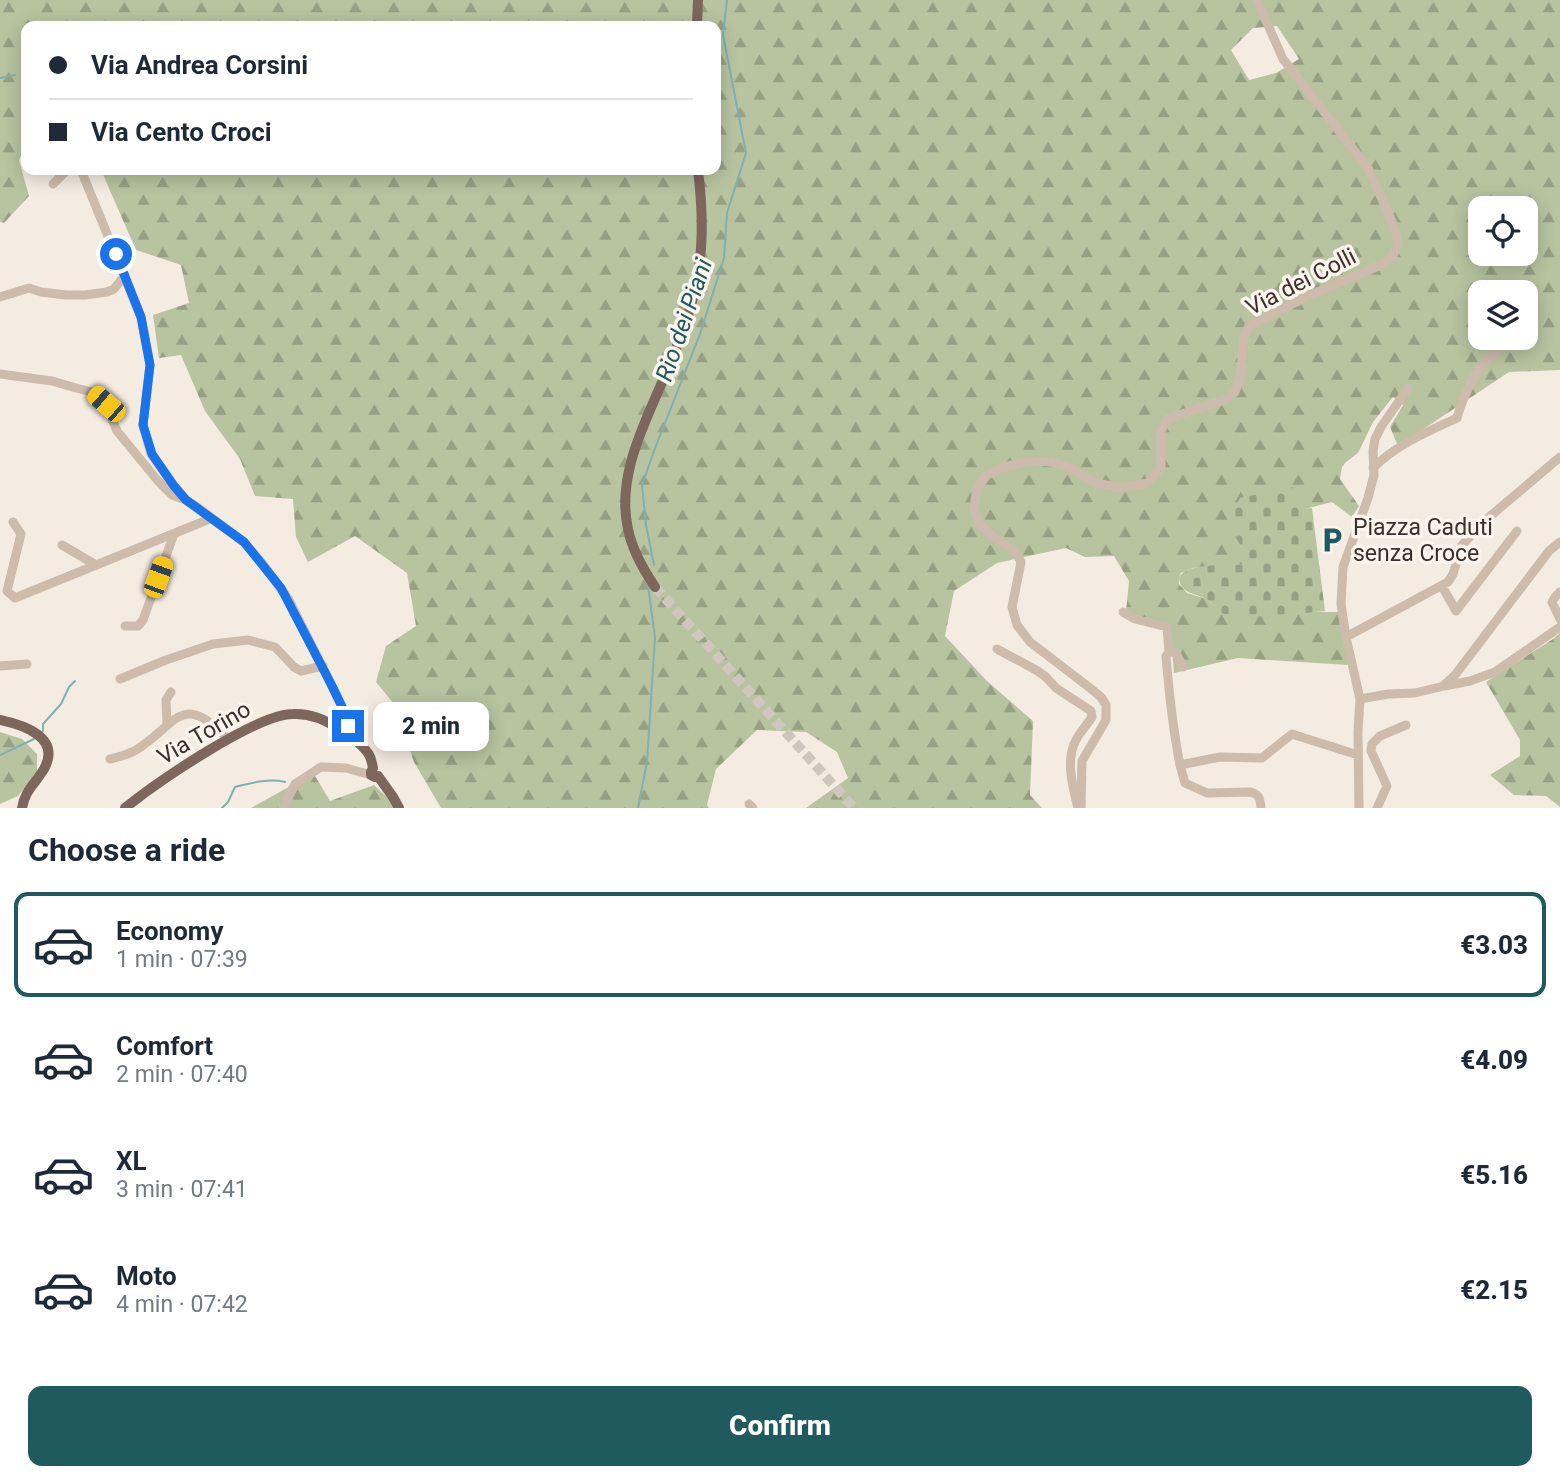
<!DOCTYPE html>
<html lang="en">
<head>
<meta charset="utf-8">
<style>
	:root { --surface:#fff; --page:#f6f6f7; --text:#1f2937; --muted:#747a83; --line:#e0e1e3; --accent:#1f5a5e }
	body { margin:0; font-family:Roboto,sans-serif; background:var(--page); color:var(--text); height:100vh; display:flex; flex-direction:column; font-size:26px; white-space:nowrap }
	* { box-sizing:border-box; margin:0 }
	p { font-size:23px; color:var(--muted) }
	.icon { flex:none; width:38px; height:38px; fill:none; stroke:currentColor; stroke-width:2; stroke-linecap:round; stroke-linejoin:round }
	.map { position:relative; height:808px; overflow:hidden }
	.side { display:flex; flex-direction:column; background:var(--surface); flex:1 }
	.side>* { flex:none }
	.top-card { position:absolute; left:21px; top:21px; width:700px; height:154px; border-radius:14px; box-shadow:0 4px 18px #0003; display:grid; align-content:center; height:154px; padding:0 28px; background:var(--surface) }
	.fabs { position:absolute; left:1468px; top:196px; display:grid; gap:14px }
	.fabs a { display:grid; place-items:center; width:70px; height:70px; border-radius:14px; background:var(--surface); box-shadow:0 4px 18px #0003; font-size:35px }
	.end { position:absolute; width:32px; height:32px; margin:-16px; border:9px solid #1a73e8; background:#fff; box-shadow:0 0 0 4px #fff }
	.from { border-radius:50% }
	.bubble { position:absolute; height:49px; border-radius:14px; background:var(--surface); box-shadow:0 4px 18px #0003; font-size:23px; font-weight:800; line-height:49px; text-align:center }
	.car { position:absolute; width:21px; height:42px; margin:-21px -10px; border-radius:9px; box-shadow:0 0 5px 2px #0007; background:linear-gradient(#f5c518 24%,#345 0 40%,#f5c518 0 76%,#345 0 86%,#f5c518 0) }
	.top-card b { display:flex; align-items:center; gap:24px; height:66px; font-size:26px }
	.top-card b+b { border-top:2px solid var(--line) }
	.top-card i { width:18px; height:18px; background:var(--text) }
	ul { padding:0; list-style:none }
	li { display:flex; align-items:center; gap:21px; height:105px; margin:0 14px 10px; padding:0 14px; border:4px solid transparent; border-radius:14px }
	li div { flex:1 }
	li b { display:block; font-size:26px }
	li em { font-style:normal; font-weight:800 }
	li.selected { border-color:var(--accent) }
	li>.icon { width:63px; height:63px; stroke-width:1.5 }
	h2 { padding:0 28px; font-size:32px; line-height:84px }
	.button { display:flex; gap:14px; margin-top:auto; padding:14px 28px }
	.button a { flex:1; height:80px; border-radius:14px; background:var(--accent); color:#fff; font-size:28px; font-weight:800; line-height:80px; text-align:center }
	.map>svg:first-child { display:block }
	.forest { fill:url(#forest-firs); fill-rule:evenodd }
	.cemetery { fill:url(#cemetery-stones) }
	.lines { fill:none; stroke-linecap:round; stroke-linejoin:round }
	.stream { stroke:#7fb0b2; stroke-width:2 }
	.major-tunnel { stroke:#cfc6bd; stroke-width:10; stroke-dasharray:10 5; stroke-linecap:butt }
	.minor { stroke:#cdbbac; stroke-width:9 }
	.major { stroke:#7d675c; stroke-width:10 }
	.route { stroke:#1a73e8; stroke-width:9 }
	.labels { text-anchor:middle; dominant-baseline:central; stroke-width:7; stroke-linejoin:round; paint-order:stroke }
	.street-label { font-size:23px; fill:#3b302b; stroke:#fbf5ee }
	.poi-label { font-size:23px; fill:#3b302b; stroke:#fbf5ee; text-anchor:start }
	.water-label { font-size:24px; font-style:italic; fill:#1f5a5e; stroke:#fbf5ee }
</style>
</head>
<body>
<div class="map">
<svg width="1560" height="808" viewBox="0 0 1560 808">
	<defs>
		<pattern id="forest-firs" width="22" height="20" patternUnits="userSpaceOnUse" patternTransform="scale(1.75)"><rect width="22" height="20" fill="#b8c4a0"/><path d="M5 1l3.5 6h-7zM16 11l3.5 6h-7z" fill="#97a083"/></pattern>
		<pattern id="cemetery-stones" width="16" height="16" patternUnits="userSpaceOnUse" patternTransform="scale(1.75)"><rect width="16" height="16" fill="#b8c4a0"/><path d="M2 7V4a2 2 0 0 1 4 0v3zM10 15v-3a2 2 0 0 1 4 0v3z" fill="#97a083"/></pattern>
	</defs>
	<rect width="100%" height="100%" fill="#f4ebe1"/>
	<path class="forest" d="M0,0H1560V370L1509,372L1398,446L1390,427L1403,405L1393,397L1373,422L1358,453L1346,462L1342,467L1340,479L1359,506L1352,517L1332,502L1301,510L1240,545L1247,553L1243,564L1193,568L1181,573L1179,577V584L1187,593L1207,599L1220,612H1338L1348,665L1238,658L1174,673L1170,625L1126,612L1129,581L1114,556L1085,557L1066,548L997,563L954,591L945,636L987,681L1033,721L1030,795L1042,808H806L848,778L837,752L806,732L757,730L716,769L707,805L709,808H441L414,762L394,704L376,682L386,646L416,626L407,573L355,536L308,562L296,537L293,499L255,496L240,459L205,411L181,355L159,358L153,315L189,303L181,265L136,250L101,170H716V26H26V144L19,160L29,196L4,223L0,222ZM1277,26L1299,59L1276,73L1249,80L1231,50L1253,28ZM1480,208H1526V254H1480ZM1480,292H1526V338H1480Z
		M1560,633V807L1546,796L1514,795L1490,775L1520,756V740L1486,682L1553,639Z
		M0,732L22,739L37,754V771L18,796L0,804Z
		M315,776L330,801L374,785L391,801L395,808H251L285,789Z"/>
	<path class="cemetery" d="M1293,487L1301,509L1312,508L1325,611C1301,613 1241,621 1222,613C1215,610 1212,602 1206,599C1193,592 1180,594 1179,577C1189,562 1226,566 1243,564L1246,553C1230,533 1229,521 1240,498Z"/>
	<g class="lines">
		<path class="stream" d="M0,78L15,75
			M654,565L646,525L642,485L654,451L700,334L724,258L727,213L746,153L723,35L727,0
			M43,731V724L61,704L69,687L75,681
			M0,755L34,739
			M222,808L228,802L235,787C251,783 269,778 285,782
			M638,808L647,762L655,638L648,585"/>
		<path class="major-tunnel" d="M655,587L854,808"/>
		<path class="minor" d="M81,170L141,317L150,365L143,425L151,454L174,486L185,499
			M53,184L67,170
			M0,297L29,288L41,292L66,295H85L107,292L114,289L125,275
			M0,374L52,381L76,388L92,392L106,404L117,431L158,481L172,495L186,500L196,506L244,542L262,563L289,600L338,698L345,713L349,735
			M1373,468C1396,445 1427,432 1457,418C1461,403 1473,374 1484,363C1489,357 1495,354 1500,347
			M13,522L21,534L7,591L15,598L212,518
			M62,545L96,565
			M1442,586L1456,611L1517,531
			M1560,592L1555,597L1552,602L1560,619
			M1123,612L1135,619L1167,627L1169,652
			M125,626H138L143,620L174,534
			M1346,637L1448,582L1453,574L1462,545L1488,518L1560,457
			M997,649L1036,670L1046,677L1056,688L1091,711L1092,717C1087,725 1080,732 1076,740C1065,760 1073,788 1078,808
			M0,666L27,664
			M120,679L166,660L213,644L248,640L275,647L294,667L301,671L323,666
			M1445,684L1455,675L1549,551L1560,542
			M1360,699L1388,694L1415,693L1444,686L1470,681L1495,672L1560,627
			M167,725L166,700L171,692
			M110,759C119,757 129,754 136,750C177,725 181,689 228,739
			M1180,765C1173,729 1169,693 1166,656L1169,652L1172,651L1177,655L1183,667
			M749,804L753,808
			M283,808L295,784L321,767L346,768L371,775
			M1081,808L1082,761L1106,720V705L1101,697L1090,688L1030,642L1017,625L1012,607L1021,562L1014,550L992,536L979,523L974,508L977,488L987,475L1004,467L1029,461L1051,462L1068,467L1096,483L1122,488L1148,483L1161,467V431L1167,419L1227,399L1235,392L1240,379L1244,336L1249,326L1308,296L1381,265L1393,256L1398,242L1393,224L1368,168L1283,59L1257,0
			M1261,808C1260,799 1260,795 1251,792L1207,793L1185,783L1180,765L1220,757L1262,758L1292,734L1358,755
			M1359,808L1358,732L1360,699L1346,637L1341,604L1343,567L1368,498L1374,475L1373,451L1375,439L1381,427L1408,388
			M1377,808L1387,786L1371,751L1372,744L1380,736L1406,725"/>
		<path class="major" d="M697,26L698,0
			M655,587C643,569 632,550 628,529C617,479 641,431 660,387C671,362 681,337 689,312C704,264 704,219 698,170
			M0,720C23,725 62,737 44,769C35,784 25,790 22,808
			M125,808C156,783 256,714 293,714C310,713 326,720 339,729C349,735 361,743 368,753C371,757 372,763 373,768L371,772V775L375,777L378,776L393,797L399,808"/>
	</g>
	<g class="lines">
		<path class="route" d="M116,254L141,317L150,365L143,425L152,454L174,486L186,500L244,542L281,588L330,682L345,713L348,726"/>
	</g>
	<defs>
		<symbol id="parking-bare" viewBox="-9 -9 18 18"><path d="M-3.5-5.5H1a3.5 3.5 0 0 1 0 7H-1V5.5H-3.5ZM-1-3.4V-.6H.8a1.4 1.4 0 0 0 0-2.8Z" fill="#1f5a5e" stroke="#fbf5ee" stroke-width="2.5" paint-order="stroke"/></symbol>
	</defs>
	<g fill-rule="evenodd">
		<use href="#parking-bare" x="1313" y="521" width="38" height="38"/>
	</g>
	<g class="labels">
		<g class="street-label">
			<text transform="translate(1301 282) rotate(-27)">Via dei Colli</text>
			<text transform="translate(204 733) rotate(-30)">Via Torino</text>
		</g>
		<g class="poi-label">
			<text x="1353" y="527">Piazza Caduti<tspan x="1353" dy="26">senza Croce</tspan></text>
		</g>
		<g class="water-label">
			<text transform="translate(684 320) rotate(-71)">Rio dei Piani</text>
		</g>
	</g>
</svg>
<div class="fabs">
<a><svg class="icon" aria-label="locate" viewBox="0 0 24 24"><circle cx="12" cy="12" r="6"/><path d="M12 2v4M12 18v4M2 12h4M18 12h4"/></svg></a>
<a><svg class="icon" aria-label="layers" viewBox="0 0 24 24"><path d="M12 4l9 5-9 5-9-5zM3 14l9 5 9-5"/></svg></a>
</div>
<i class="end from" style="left:116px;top:254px"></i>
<i class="end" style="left:348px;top:726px"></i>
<div class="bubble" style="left:373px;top:702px;width:116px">2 min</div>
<i class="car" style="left:106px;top:404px;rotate:311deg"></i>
<i class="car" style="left:158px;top:577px;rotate:20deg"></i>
<div class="top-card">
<b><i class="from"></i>Via Andrea Corsini</b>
<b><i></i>Via Cento Croci</b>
</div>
</div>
<section class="side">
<h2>Choose a ride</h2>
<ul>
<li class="selected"><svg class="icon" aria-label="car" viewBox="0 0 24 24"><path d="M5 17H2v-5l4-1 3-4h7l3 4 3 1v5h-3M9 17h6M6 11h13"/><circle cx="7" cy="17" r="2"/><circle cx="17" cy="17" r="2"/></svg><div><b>Economy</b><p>1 min · 07:39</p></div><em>€3.03</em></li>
<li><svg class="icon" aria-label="car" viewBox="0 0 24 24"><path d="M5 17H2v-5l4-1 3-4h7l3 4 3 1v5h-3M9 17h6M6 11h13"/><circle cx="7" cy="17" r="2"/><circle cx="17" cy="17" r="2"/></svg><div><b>Comfort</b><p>2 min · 07:40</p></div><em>€4.09</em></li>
<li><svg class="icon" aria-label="car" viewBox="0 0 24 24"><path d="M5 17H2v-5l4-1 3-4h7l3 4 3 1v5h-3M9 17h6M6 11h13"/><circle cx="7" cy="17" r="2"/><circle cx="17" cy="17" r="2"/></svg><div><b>XL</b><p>3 min · 07:41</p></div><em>€5.16</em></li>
<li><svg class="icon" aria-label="car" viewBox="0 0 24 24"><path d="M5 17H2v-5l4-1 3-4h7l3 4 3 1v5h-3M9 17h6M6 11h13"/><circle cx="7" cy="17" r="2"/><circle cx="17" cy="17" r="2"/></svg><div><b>Moto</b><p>4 min · 07:42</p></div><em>€2.15</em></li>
</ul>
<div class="button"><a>Confirm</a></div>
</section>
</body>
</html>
